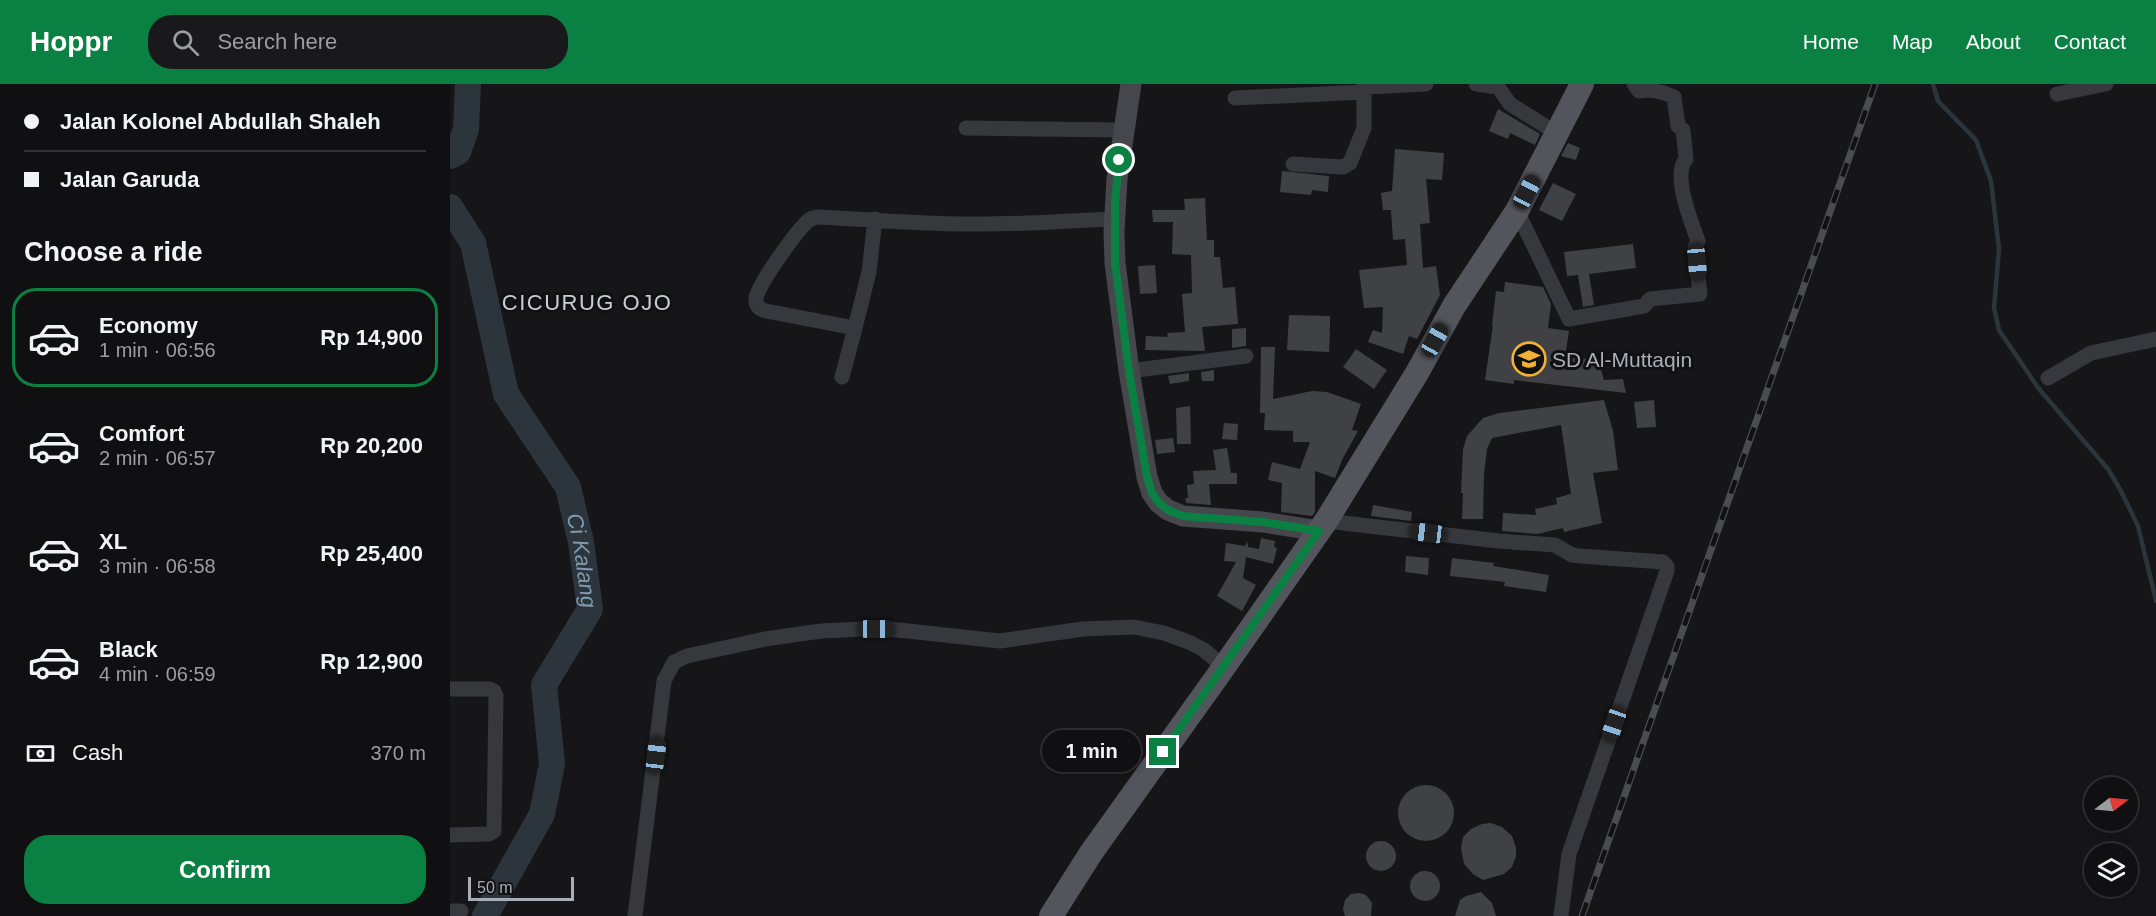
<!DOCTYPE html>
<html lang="en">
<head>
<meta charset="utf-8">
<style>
	:root { --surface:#101012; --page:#19191b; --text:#f1f3f6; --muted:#9c9d9f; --line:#303032; --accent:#0b8043 }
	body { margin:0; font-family:Helvetica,sans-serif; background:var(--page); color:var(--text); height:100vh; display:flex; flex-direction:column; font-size:22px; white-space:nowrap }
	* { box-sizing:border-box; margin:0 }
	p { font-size:20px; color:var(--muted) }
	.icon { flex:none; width:33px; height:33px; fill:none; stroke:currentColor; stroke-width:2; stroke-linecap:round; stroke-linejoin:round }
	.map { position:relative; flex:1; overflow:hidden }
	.details { display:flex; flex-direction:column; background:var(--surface); width:450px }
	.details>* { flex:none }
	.hud { display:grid; align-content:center; height:132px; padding:0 24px; background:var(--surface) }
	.needle { width:39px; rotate:74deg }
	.controls { position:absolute; left:1634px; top:693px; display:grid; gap:12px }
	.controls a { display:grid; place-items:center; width:54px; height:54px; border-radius:50%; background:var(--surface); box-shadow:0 3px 15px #0003,0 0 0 2px var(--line); font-size:30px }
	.scale { position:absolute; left:18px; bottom:15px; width:106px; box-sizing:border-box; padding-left:6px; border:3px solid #a8adb8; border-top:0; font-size:16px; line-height:21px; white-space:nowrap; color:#a8adb8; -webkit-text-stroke:4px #111113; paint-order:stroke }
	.end { position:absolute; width:27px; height:27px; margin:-14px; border:8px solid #0b8043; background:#fff; box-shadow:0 0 0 3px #fff }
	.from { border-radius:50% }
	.bubble { position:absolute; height:42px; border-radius:21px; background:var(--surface); box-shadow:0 3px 15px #0003,0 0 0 2px var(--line); font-size:20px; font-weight:700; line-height:42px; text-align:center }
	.car { position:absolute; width:18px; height:36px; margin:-18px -9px; border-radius:8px; box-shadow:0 0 4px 2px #0007; background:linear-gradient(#222 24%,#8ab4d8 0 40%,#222 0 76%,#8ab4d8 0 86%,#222 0) }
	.hud b { display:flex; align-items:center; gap:21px; height:57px; font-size:22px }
	.hud b+b { border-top:2px solid var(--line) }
	.hud i { width:15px; height:15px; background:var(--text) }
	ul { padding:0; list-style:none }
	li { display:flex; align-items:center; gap:18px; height:99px; margin:0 12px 9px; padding:0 12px; border:3px solid transparent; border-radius:24px }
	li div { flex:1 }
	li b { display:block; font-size:22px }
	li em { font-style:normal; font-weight:700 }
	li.selected { border-color:var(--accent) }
	li>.icon { width:54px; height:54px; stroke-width:1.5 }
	h2 { padding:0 24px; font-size:27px; line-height:72px }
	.pay { display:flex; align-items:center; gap:15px; height:66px; padding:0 24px; font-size:22px }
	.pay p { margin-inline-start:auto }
	.action { display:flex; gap:12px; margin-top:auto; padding:12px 24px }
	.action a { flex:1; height:69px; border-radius:24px; background:var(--accent); color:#fff; font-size:24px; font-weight:700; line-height:69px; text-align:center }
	header { display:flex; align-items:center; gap:36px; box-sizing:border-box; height:84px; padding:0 30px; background:var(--accent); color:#fff }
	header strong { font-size:28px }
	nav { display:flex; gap:33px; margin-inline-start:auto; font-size:21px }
	.search { width:420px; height:54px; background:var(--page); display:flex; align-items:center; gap:15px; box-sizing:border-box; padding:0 21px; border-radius:24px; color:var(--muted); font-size:22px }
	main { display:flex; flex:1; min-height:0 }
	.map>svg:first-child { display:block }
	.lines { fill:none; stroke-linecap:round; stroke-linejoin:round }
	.stream { stroke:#2c353c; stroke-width:4.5 }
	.river { stroke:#2c353c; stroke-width:26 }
	.building { fill:#404145 }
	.minor { stroke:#37383d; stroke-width:15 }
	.secondary { stroke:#45474d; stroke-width:21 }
	.primary { stroke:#53555c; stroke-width:24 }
	.rail-casing { stroke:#4a4c52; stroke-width:7 }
	.rail { stroke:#111113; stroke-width:4.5; stroke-dasharray:14; stroke-linecap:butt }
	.route { stroke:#0b8043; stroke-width:8 }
	.labels { text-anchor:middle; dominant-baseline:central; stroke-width:6; stroke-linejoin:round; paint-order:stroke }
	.poi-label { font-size:21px; fill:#a8adb8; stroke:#111113; text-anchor:start }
	.neighbourhood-label { font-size:22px; letter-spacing:1.5px; fill:#c9ccd4; stroke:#111113 }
	.water-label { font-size:22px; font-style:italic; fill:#7f9bb3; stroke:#111113 }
</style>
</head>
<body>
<header>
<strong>Hoppr</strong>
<div class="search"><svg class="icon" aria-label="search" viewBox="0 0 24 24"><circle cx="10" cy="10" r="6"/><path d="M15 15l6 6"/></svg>Search here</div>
<nav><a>Home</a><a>Map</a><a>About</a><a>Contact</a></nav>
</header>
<main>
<section class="details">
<div class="hud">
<b><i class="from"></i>Jalan Kolonel Abdullah Shaleh</b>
<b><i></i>Jalan Garuda</b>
</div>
<h2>Choose a ride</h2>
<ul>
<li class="selected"><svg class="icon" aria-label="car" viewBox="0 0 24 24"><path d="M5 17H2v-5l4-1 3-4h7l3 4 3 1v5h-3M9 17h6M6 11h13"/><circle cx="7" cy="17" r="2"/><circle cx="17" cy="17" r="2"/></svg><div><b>Economy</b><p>1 min · 06:56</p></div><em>Rp 14,900</em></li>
<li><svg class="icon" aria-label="car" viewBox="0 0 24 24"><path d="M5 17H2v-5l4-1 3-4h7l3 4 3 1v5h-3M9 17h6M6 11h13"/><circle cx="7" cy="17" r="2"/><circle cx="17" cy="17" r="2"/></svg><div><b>Comfort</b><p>2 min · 06:57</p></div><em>Rp 20,200</em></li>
<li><svg class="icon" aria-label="car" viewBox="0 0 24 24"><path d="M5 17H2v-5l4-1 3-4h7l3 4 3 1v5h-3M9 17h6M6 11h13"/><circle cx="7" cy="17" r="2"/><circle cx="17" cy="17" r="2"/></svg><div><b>XL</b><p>3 min · 06:58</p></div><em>Rp 25,400</em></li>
<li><svg class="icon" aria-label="car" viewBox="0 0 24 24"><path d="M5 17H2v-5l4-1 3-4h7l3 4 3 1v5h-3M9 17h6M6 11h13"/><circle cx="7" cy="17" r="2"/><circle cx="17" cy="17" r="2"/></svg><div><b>Black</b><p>4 min · 06:59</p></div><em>Rp 12,900</em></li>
</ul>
<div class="pay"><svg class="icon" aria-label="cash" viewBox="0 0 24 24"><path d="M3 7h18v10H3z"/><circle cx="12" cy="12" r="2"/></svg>Cash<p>370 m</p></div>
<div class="action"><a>Confirm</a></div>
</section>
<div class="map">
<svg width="1706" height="832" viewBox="0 0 1706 832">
	<rect width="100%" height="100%" fill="#161618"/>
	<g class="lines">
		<path class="stream" d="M1483,0L1488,17L1526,56L1541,97L1549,165L1544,224L1549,246L1589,305L1658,385L1671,407L1688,442L1706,517"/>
		<g class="river">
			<path d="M0,72L8,68L16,45L18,0"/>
			<path id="s1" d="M0,123L23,159L56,310L118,403L131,458L140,525L94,601L102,680L92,730L35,832"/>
		</g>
	</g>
	<path class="building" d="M1048,25L1090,50L1085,61L1060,49L1058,55L1039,47Z
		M1118,59L1130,64L1126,76L1111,72Z
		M945,65L994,69L992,96L976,95L980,139L970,140L973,184L986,182L990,211L967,255L959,252L953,270L918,258L923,246L932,249L933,223L914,224L909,186L957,181L955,155L943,156L941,126H933L931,109L942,107Z
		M832,87L879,92L878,108L862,106L861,111L830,108Z
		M1103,99L1126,110L1112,137L1089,126Z
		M755,114L757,156H764V173H770L773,204L785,203L788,240L752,243L755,267L695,266L696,252L718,253L717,249L735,248L732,210L742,209L741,171L722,170L723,138H703L702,126H735L734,115Z
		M1183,160L1186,184L1139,190L1144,221L1133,223L1128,191L1117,192L1114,168Z
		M705,181L707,209L690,210L688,182Z
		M1055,198L1093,203L1101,220L1098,244L1119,247L1115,273L1134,275L1147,271L1154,296L1173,295L1176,309L1064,296V300L1035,296L1043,241H1042L1046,207L1054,208Z
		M839,231L880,232V245H877L880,246L879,268L837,266Z
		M796,244V262L782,264V245Z
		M811,263H825L823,315L862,307L877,308L911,320L902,346L908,347L892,376L885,394L865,387V428L862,432L831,428L832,399L818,396L822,378L850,385L860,358H843V347L814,346L815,329H810Z
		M906,265L937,286L924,305L893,283Z
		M764,286V297H752L751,288Z
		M739,289V297L720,300L718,292Z
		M1154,316L1163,347L1168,386L1143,389L1152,439L1114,448L1113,444L1087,450L1052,447L1053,429L1086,431L1085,425L1107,420L1106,414L1121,410L1111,341L1042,354L1037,365L1034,390L1033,435H1012L1013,409H1011L1013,365L1017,352L1033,334L1049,329Z
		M1204,316L1206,343L1187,344L1184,318Z
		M740,322L741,360H727L726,324Z
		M774,339L788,340L787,356L772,355Z
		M723,354L725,368L707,370L705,356Z
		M777,364L781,389H787V400H759L761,421L736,419L735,414H738L737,401L744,400L743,387L766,386L763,366Z
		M923,421L962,428L961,437L921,432Z
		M811,454L825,457L824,463L827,464L823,480L796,473L793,494L806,501L792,527L767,512L786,478L774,477L776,459L795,462L797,457L798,463L809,465Z
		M956,472L979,474L978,491L955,488Z
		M1002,474L1044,479L1043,482L1099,491L1096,508L1054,502L1055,498L1000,492Z
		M948 729a28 28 0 1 1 56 0a28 28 0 1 1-56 0Z
		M1041,739L1052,743L1062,752L1066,764V772L1062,783L1054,790L1033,796L1023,790L1014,780L1011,764L1013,753L1021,745L1032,740Z
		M916 772a15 15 0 1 1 30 0a15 15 0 1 1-30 0Z
		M960 802a15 15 0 1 1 30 0a15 15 0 1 1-30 0Z
		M1031,808L1042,819L1046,832H1005L1010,816L1016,812Z
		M910,809L916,811L922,819L921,832H895L893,825L895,816L901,810Z"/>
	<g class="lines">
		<path class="minor" d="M1026,0L1048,3L1060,20L1108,50
			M915,3L976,0
			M1607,10L1656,0
			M785,14L915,8
			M516,44L673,46
			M843,80L893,83L900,79L914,44V0
			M1067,127L1119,235L1194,222L1200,215L1250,210L1245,163L1248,157C1241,137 1222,91 1236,75L1233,46L1228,42L1224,13C1212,7 1202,5 1189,7L1184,0
			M405,244L419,188L425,135
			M679,287L796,272
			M392,293L405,244L316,227C309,225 305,221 306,214C309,199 347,146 359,136C362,134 363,134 367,133C416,135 465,140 514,140C564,141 614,137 664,135
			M1598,294L1641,269L1706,255
			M876,437L1049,457L1105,461L1122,471L1130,472L1213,478L1217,482V487L1119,770L1111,832
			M0,605H39L44,607L46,612L44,747L39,750L0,751
			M0,827H11
			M185,832L214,597L224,578L237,572L315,555L371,547L413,545H439L550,557L633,545L684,543L714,549L741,559L754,566L774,583"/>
		<path class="secondary" d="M681,0L667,95L664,148L665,179L679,287L697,393L702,409L709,419L718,426L733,432L813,438L869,447"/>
		<path class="primary" d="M601,832L641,769L769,590L876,437L967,289L1004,222L1067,127L1132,0"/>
		<defs>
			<path id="rail" d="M1132,832L1425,0"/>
		</defs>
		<use href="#rail" class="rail-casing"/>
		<use href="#rail" class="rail"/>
	</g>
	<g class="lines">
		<path class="route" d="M669,76L665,119V179L679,287L697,393L702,409L709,419L718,426L733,432L813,438L869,447L713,668"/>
	</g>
	<defs>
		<symbol id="school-ring" viewBox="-11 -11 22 22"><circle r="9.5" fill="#111113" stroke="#f2b134" stroke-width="1.5"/><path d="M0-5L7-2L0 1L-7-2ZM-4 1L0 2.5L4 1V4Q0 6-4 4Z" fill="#f2b134"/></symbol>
	</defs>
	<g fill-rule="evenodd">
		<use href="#school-ring" x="1060" y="256" width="38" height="38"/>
	</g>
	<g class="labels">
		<g class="poi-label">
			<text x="1102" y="275">SD Al-Muttaqin</text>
		</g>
		<g class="neighbourhood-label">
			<text x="137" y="218">CICURUG OJO</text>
		</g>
		<g class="water-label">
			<text stroke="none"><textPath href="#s1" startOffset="384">Ci Kalang</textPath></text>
		</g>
	</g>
</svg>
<div class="controls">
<a><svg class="needle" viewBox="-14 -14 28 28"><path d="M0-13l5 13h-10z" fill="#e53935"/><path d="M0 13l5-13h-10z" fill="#9c9d9f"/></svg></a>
<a><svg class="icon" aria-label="layers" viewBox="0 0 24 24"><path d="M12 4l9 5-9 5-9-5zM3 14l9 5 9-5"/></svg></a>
</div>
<div class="scale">50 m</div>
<i class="end from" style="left:669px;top:76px"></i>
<i class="end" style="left:713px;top:668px"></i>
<div class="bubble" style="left:592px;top:646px;width:99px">1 min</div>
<i class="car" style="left:1077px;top:108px;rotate:28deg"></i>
<i class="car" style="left:1247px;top:178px;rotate:175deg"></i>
<i class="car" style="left:985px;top:256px;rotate:29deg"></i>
<i class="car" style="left:978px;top:449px;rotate:277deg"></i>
<i class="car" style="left:426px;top:545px;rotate:90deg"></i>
<i class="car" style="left:1164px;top:640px;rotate:199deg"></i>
<i class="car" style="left:206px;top:671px;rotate:7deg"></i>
</div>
</main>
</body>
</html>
